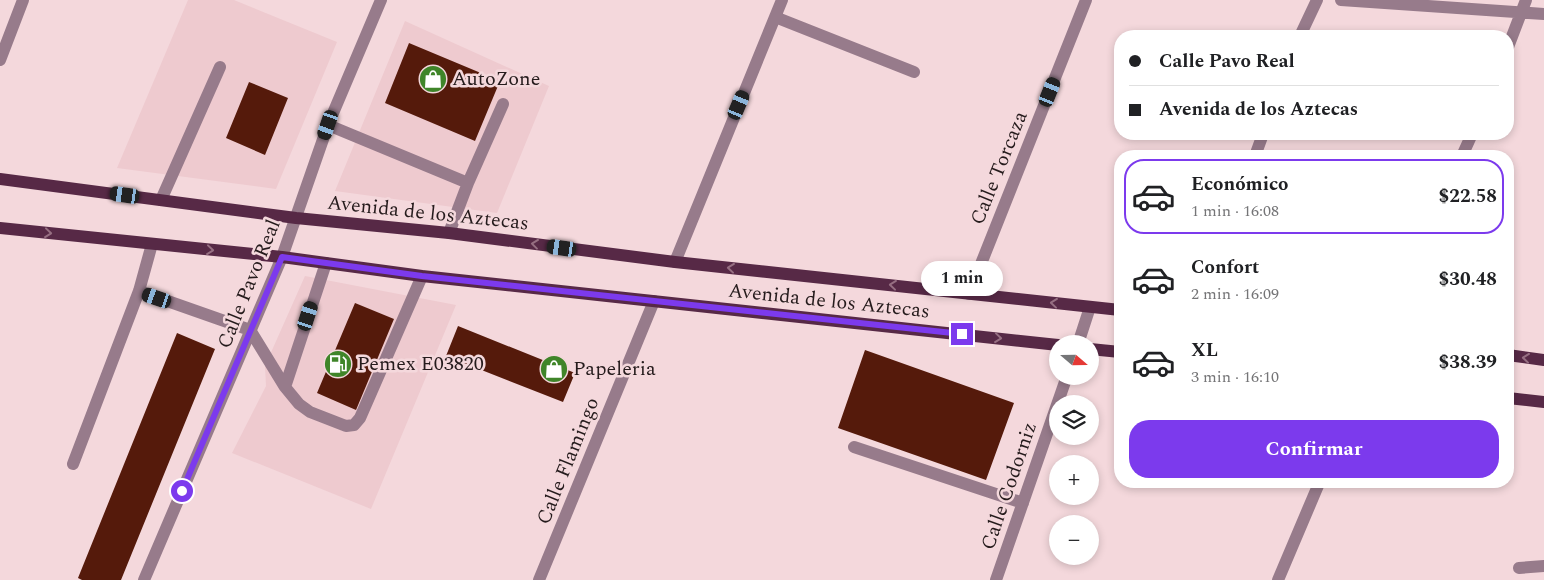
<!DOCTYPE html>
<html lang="es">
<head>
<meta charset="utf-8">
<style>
	:root { --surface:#fff; --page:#f6f6f6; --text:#202124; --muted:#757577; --line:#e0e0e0; --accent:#7c3aed }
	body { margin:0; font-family:Spectral,serif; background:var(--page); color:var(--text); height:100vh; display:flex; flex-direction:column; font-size:19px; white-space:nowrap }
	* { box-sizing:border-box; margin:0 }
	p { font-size:16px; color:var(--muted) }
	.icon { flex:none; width:28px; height:28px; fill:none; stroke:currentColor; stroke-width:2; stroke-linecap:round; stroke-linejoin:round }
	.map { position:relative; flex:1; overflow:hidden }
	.side { position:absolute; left:1114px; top:150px; width:400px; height:338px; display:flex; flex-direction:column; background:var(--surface); border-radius:20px; box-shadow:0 2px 8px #0003 }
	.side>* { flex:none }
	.guide { position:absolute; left:1114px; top:30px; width:400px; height:110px; border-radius:20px; box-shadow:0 2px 8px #0003; display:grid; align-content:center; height:110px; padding:0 15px; background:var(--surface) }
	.needle { width:32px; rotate:110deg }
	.fabs { position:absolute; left:1049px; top:335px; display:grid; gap:10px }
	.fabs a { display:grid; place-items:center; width:50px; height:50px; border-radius:50%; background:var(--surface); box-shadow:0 2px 8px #0003; font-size:25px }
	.end { position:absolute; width:22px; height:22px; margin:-11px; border:6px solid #7c3aed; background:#fff; box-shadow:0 0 0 2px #fff }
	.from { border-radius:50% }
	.bubble { position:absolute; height:35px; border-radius:18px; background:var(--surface); box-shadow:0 2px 8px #0003; font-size:16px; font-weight:700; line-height:35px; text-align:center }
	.car { position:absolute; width:15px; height:30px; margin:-15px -8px; border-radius:6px; box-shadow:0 0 4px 1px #0007; background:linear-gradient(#222 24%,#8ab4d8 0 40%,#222 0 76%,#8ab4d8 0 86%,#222 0) }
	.guide b { display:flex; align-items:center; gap:18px; height:48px; font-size:19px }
	.guide b+b { border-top:1px solid var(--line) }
	.guide i { width:12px; height:12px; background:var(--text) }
	ul { padding:9px 0 0; list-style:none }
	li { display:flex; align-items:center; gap:15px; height:75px; margin:0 10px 8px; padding:0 5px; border:2px solid transparent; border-radius:20px }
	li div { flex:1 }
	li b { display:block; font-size:19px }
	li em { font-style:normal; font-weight:700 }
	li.on { border-color:var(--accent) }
	li>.icon { width:45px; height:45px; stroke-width:1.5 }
	.primary-button { display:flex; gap:10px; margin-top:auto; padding:10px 15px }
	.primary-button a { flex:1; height:58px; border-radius:20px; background:var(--accent); color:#fff; font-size:20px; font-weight:700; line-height:58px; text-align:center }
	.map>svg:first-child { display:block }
	.built { fill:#eecacf }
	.building { fill:#551a0b }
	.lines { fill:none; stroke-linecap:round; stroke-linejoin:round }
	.minor { stroke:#977b8b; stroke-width:12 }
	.major { stroke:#572946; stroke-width:12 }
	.oneway { stroke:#966f82 }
	.route { stroke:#7c3aed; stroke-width:6 }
	.labels { text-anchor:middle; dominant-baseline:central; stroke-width:5; stroke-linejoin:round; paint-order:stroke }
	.poi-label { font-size:20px; fill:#251b1c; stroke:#f4d8dc; text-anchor:start }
	.street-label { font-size:20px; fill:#251b1c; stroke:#f4d8dc }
</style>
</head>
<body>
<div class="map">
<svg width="1544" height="580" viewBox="0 0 1544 580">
	<rect width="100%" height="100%" fill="#f4d8dc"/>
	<path class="built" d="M188,0H234L337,42L276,189L117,168Z
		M405,21L549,86L497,213L335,191Z
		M305,276L456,305L371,509L232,453L266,386L265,366Z"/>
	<path class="building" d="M409,43L500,81L475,141L385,103Z
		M249,82L288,98L265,155L226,138Z
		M355,303L394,319L356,410L317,393Z
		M458,326L575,373L563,402L446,356Z
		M177,333L215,349L121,580H82L78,578Z
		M865,350L1014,403L986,480L838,428Z"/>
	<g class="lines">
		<path class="minor" d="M1341,0L1544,14
			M775,17L914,72
			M1300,36L1317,0
			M1508,47L1526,0
			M0,60L23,0
			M328,125L468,183
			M1255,156L1263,134
			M1462,156L1472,134
			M161,200L220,67
			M449,233L468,183L503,104
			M675,262L782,0
			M139,291L250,330L285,387L299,404L310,412L346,426L354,425L360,418L422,276
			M969,294L1086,0
			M1078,344L1090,307
			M285,387L326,263
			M854,447L1023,503
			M73,464L139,291L152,244
			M1519,568L1544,566
			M144,580L282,257L328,125L381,0
			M539,580L654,301
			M996,580L1067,376
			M1278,580L1320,481"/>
		<path class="major" d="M0,179L296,218L449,233L675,262L1120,310
			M0,228L282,257L422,276L1058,345
			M1090,349L1120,352
			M1508,355L1544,360
			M1508,398L1544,402"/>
	</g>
	<defs><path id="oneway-chevron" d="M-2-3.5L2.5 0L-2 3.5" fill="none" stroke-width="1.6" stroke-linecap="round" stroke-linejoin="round" transform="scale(1.25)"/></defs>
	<g class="oneway">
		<use href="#oneway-chevron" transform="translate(48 233) rotate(6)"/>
		<use href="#oneway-chevron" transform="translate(535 244) rotate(-173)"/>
		<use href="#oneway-chevron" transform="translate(210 250) rotate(6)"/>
		<use href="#oneway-chevron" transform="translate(731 268) rotate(-174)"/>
		<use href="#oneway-chevron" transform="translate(893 285) rotate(-174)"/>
		<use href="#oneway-chevron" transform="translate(1054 303) rotate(-174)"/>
		<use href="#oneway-chevron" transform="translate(998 338) rotate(6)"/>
		<use href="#oneway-chevron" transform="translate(1526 358) rotate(-174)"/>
	</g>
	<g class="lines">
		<path class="route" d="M182,491L282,257L422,276L962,334"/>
	</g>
	<defs>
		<symbol id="shop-disc" viewBox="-11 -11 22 22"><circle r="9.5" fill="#3f8529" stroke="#f4d8dc"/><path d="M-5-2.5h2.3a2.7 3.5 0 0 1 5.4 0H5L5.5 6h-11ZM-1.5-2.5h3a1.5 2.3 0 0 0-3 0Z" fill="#fff"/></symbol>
		<symbol id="fuel-disc" viewBox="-11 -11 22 22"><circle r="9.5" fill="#3f8529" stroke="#f4d8dc"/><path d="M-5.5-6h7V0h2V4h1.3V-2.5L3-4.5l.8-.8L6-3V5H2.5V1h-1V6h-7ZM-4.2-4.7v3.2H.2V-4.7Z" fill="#fff"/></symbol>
	</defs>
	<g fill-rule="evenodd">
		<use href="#shop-disc" x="417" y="63" width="32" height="32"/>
		<use href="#fuel-disc" x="322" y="348" width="32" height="32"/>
		<use href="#shop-disc" x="538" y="353" width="32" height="32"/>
	</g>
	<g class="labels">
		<g class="poi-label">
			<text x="452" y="79">AutoZone</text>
			<text x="357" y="364">Pemex E03820</text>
			<text x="573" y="369">Papeleria</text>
		</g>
		<g class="street-label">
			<text transform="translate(999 168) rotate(-68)">Calle Torcaza</text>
			<text transform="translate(428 213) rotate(6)">Avenida de los Aztecas</text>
			<text transform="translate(249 284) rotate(-68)">Calle Pavo Real</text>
			<text transform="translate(829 301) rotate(6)">Avenida de los Aztecas</text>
			<text transform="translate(568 461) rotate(-68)">Calle Flamingo</text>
			<text transform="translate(1009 486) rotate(-71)">Calle Codorniz</text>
		</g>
	</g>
</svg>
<div class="fabs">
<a><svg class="needle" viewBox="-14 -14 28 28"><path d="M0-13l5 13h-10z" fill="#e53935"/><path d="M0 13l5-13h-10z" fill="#757577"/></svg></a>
<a><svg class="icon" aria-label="layers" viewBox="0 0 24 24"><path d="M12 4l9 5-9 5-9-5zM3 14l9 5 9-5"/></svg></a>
<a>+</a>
<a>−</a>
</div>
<i class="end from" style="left:182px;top:491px"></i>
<i class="end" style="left:962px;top:334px"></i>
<div class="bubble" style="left:921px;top:261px;width:82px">1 min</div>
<i class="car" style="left:1050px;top:92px;rotate:22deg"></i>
<i class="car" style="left:739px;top:105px;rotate:23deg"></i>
<i class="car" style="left:328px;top:125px;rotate:199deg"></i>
<i class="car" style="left:125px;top:195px;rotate:278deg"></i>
<i class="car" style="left:562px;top:248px;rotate:278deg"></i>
<i class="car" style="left:157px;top:298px;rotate:289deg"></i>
<i class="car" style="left:308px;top:316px;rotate:18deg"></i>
<div class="guide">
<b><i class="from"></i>Calle Pavo Real</b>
<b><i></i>Avenida de los Aztecas</b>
</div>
<section class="side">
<ul>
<li class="on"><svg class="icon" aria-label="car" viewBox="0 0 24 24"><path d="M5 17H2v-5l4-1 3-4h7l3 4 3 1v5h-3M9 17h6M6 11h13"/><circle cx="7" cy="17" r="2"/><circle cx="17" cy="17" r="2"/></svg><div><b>Económico</b><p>1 min · 16:08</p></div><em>$22.58</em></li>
<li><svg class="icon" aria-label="car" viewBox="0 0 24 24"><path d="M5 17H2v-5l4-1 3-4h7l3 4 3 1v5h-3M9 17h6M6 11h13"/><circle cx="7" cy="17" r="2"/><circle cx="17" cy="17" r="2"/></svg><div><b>Confort</b><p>2 min · 16:09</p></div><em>$30.48</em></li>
<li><svg class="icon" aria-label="car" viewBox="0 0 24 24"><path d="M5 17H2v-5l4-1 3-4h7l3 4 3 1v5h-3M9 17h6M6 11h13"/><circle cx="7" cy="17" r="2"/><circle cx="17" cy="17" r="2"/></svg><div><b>XL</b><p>3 min · 16:10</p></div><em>$38.39</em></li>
</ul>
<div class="primary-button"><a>Confirmar</a></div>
</section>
</div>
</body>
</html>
